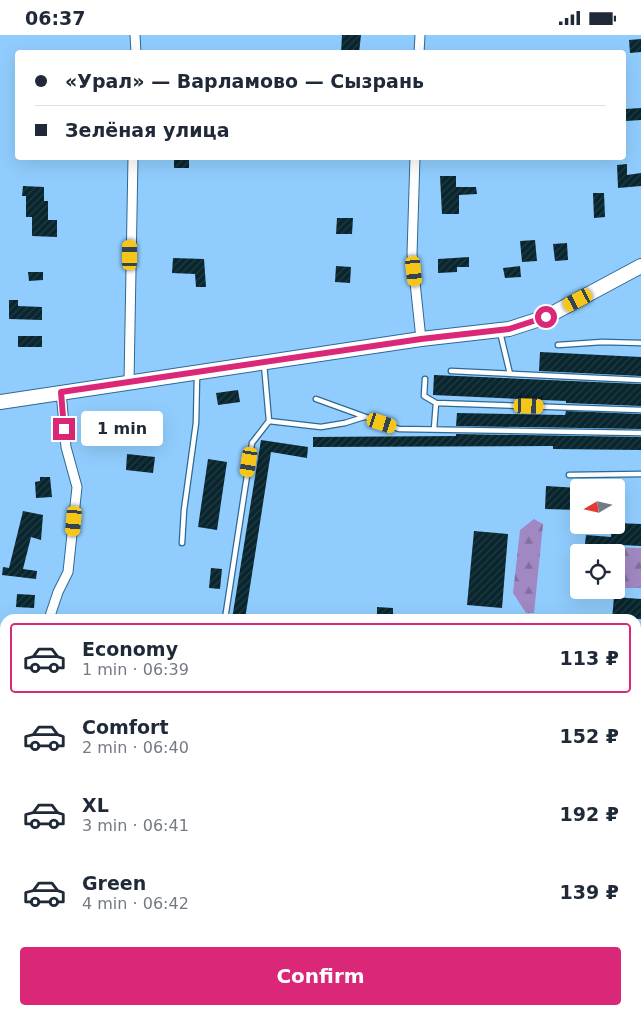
<!DOCTYPE html>
<html lang="en">
<head>
<meta charset="utf-8">
<style>
	:root { --surface:#fff; --page:#f6f6f7; --text:#1f2937; --muted:#747a83; --line:#e0e1e3; --accent:#db2777 }
	body { margin:0; font-family:"DejaVu Sans",sans-serif; background:var(--page); color:var(--text); height:100vh; display:flex; flex-direction:column; font-size:19px; white-space:nowrap }
	* { box-sizing:border-box; margin:0 }
	p { font-size:16px; color:var(--muted) }
	.icon { flex:none; width:28px; height:28px; fill:none; stroke:currentColor; stroke-width:2; stroke-linecap:round; stroke-linejoin:round }
	.map { position:relative; flex:1; overflow:hidden }
	.drawer { position:absolute; left:0px; top:579px; width:641px; height:401px; display:flex; flex-direction:column; background:var(--surface); border-radius:15px 15px 0 0; box-shadow:0 5px 20px #0002 }
	.drawer>* { flex:none }
	.top-card { position:absolute; left:15px; top:15px; width:611px; height:110px; border-radius:5px; box-shadow:0 5px 20px #0002; display:grid; align-content:center; height:110px; padding:0 20px; background:var(--surface) }
	.needle { width:32px; rotate:261deg }
	.fabs { position:absolute; left:570px; top:444px; display:grid; gap:10px }
	.fabs a { display:grid; place-items:center; width:55px; height:55px; border-radius:5px; background:var(--surface); box-shadow:0 5px 20px #0002; font-size:25px }
	.end { position:absolute; width:22px; height:22px; margin:-11px; border:6px solid #db2777; background:#fff; box-shadow:0 0 0 2px #fff }
	.from { border-radius:50% }
	.bubble { position:absolute; height:35px; border-radius:5px; background:var(--surface); box-shadow:0 5px 20px #0002; font-size:16px; font-weight:700; line-height:35px; text-align:center }
	.car { position:absolute; width:15px; height:30px; margin:-15px -8px; border-radius:6px; box-shadow:0 0 4px 1px #0007; background:linear-gradient(#f5c518 24%,#345 0 40%,#f5c518 0 76%,#345 0 86%,#f5c518 0) }
	.top-card b { display:flex; align-items:center; gap:18px; height:48px; font-size:19px }
	.top-card b+b { border-top:1px solid var(--line) }
	.top-card i { width:12px; height:12px; background:var(--text) }
	ul { padding:9px 0 0; list-style:none }
	li { display:flex; align-items:center; gap:15px; height:70px; margin:0 10px 8px; padding:0 10px; border:2px solid transparent; border-radius:5px }
	li div { flex:1 }
	li b { display:block; font-size:19px }
	li em { font-style:normal; font-weight:700 }
	li.active { border-color:var(--accent) }
	li>.icon { width:45px; height:45px; stroke-width:1.5 }
	.primary-button { display:flex; gap:10px; margin-top:auto; padding:10px 20px }
	.primary-button a { flex:1; height:58px; border-radius:5px; background:var(--accent); color:#fff; font-size:20px; font-weight:700; line-height:58px; text-align:center }
	.status { display:flex; justify-content:space-between; align-items:center; height:35px; padding:0 25px; background:var(--surface); direction:ltr }
	.status svg { height:14px; fill:currentColor }
	.map>svg:first-child { display:block }
	.forest { fill:url(#forest-firs) }
	.building { fill:url(#building-hatch) }
	.lines { fill:none; stroke-linecap:round; stroke-linejoin:round }
	.lane-casing { stroke:#2d6995; stroke-width:7 }
	.street-casing { stroke:#2d6995; stroke-width:11 }
	.secondary-casing { stroke:#2d6995; stroke-width:16 }
	.lane { stroke:#fff; stroke-width:4.5 }
	.street { stroke:#fff; stroke-width:9 }
	.secondary { stroke:#fff; stroke-width:14 }
	.route { stroke:#db2777; stroke-width:6 }
</style>
</head>
<body>
<div class="status"><b>06:37</b><svg viewBox="0 0 49 12"><path d="M0 12V9h3v3zM5 12V6h3v6zM10 12V3h3v9zM15 12V0h3v12zM26 1h20v11H26zM47 4h2v5h-2z"/></svg></div>
<div class="map">
<svg width="641" height="979" viewBox="0 0 641 979">
	<defs>
		<pattern id="forest-firs" width="22" height="20" patternUnits="userSpaceOnUse" patternTransform="scale(1.25)"><rect width="22" height="20" fill="#a188c2"/><path d="M5 1l3.5 6h-7zM16 11l3.5 6h-7z" fill="#816f9e"/></pattern>
		<pattern id="building-hatch" width="6" height="6" patternUnits="userSpaceOnUse" patternTransform="scale(1.25)"><rect width="6" height="6" fill="#09252e"/><path d="M-1 1l2-2M0 6l6-6M5 7l2-2" fill="none" stroke="#233c44"/></pattern>
	</defs>
	<rect width="100%" height="100%" fill="#90cdfe"/>
	<path class="forest" d="M534,484L543,489L534,578H526L513,558L520,495Z
		M604,512L641,513V553H616V518L604,517Z"/>
	<path class="building" d="M342,0H361L359,18H341Z
		M641,4V17L630,18L629,5Z
		M641,73V85L626,86L625,74Z
		M189,122V133H174V123Z
		M627,129V140L641,138V151L618,153L617,130Z
		M440,141H456V152H476L477,159L459,160V179H442Z
		M23,151L44,152V166H48V185H57V202L32,201V182H26V161H22Z
		M593,158H604L605,182L594,183Z
		M337,183H353L352,199H336Z
		M535,205L537,226L522,227L520,206Z
		M567,208L568,225L555,226L553,209Z
		M469,222V232H457V237L438,238V224Z
		M173,223L204,224L206,252H196L195,239L172,238Z
		M336,231L351,232L350,248L335,247Z
		M520,231L521,242L505,243L503,233Z
		M28,237H43V245L29,246Z
		M9,265H18V271L42,272V285L9,284Z
		M18,301H42V312H18Z
		M540,317L641,322V341L539,336Z
		M434,340L641,349V371L566,368V366L433,360Z
		M238,355L240,367L218,370L216,358Z
		M566,376L641,379V394L456,391L457,378L565,380Z
		M456,399L641,402V415L553,414V411L313,412V402L456,401Z
		M261,405L308,412L307,423L271,417L245,584H232Z
		M127,419L155,422L153,438L126,435Z
		M208,424L227,427L217,495L198,492Z
		M40,442H50L52,462L36,463L35,447L40,446Z
		M546,451L579,453V475L545,474Z
		M23,476L43,480L41,505L31,502L23,534L37,536L36,544L2,540L3,532L9,533Z
		M616,488L641,489V511L602,509L601,518H584L586,500L611,502L612,490H616Z
		M474,496L508,499L502,573L467,570Z
		M211,533L222,534L220,554L209,553Z
		M17,559L35,560L34,573L16,572Z
		M614,562L641,564V584H612Z
		M377,572L393,573V584H377Z"/>
	<g class="lines">
		<defs>
			<path id="lane" d="M500,297L510,339
				M558,310L602,307L641,308
				M451,336L641,345
				M425,344L424,361L436,368L641,375
				M316,364L399,394L641,398
				M269,386L321,392L345,388L364,382
				M434,394L436,368
				M569,440L641,439
				M182,508L184,475L196,388L197,341
				M225,584L252,408L269,386L264,329
				M0,682L5,683
				M0,779L5,752
				M636,788L641,777
				M636,861L641,863
				M416,975L424,979
				M565,975V976L573,979
				M335,979L339,975
				M452,979L457,975
				M500,979L502,975"/>
			<path id="street" d="M135,0L136,18
				M419,18L420,0
				M415,122L412,219L421,304
				M129,347L133,122
				M49,584L58,557L68,537L77,452L66,412L61,357
				M636,735L641,737
				M0,788L5,790
				M0,971L5,972
				M20,975L38,979
				M516,975L524,979
				M635,979L641,964"/>
			<path id="secondary" d="M0,367L421,304L509,294L546,282L641,231"/>
		</defs>
		<use href="#lane" class="lane-casing"/>
		<use href="#street" class="street-casing"/>
		<use href="#secondary" class="secondary-casing"/>
		<use href="#lane" class="lane"/>
		<use href="#street" class="street"/>
		<use href="#secondary" class="secondary"/>
	</g>
	<g class="lines">
		<path class="route" d="M64,394L61,357L421,304L509,294L546,282"/>
	</g>
</svg>
<div class="fabs">
<a><svg class="needle" viewBox="-14 -14 28 28"><path d="M0-13l5 13h-10z" fill="#e53935"/><path d="M0 13l5-13h-10z" fill="#747a83"/></svg></a>
<a><svg class="icon" aria-label="locate" viewBox="0 0 24 24"><circle cx="12" cy="12" r="6"/><path d="M12 2v4M12 18v4M2 12h4M18 12h4"/></svg></a>
</div>
<i class="end from" style="left:546px;top:282px"></i>
<i class="end" style="left:64px;top:394px"></i>
<div class="bubble" style="left:81px;top:376px;width:82px">1 min</div>
<i class="car" style="left:130px;top:220px;rotate:0deg"></i>
<i class="car" style="left:414px;top:236px;rotate:174deg"></i>
<i class="car" style="left:578px;top:265px;rotate:243deg"></i>
<i class="car" style="left:529px;top:371px;rotate:92deg"></i>
<i class="car" style="left:382px;top:388px;rotate:108deg"></i>
<i class="car" style="left:249px;top:427px;rotate:189deg"></i>
<i class="car" style="left:74px;top:486px;rotate:185deg"></i>
<div class="top-card">
<b><i class="from"></i>«Урал» — Варламово — Сызрань</b>
<b><i></i>Зелёная улица</b>
</div>
<section class="drawer">
<ul>
<li class="active"><svg class="icon" aria-label="car" viewBox="0 0 24 24"><path d="M5 17H2v-5l4-1 3-4h7l3 4 3 1v5h-3M9 17h6M6 11h13"/><circle cx="7" cy="17" r="2"/><circle cx="17" cy="17" r="2"/></svg><div><b>Economy</b><p>1 min · 06:39</p></div><em>113 ₽</em></li>
<li><svg class="icon" aria-label="car" viewBox="0 0 24 24"><path d="M5 17H2v-5l4-1 3-4h7l3 4 3 1v5h-3M9 17h6M6 11h13"/><circle cx="7" cy="17" r="2"/><circle cx="17" cy="17" r="2"/></svg><div><b>Comfort</b><p>2 min · 06:40</p></div><em>152 ₽</em></li>
<li><svg class="icon" aria-label="car" viewBox="0 0 24 24"><path d="M5 17H2v-5l4-1 3-4h7l3 4 3 1v5h-3M9 17h6M6 11h13"/><circle cx="7" cy="17" r="2"/><circle cx="17" cy="17" r="2"/></svg><div><b>XL</b><p>3 min · 06:41</p></div><em>192 ₽</em></li>
<li><svg class="icon" aria-label="car" viewBox="0 0 24 24"><path d="M5 17H2v-5l4-1 3-4h7l3 4 3 1v5h-3M9 17h6M6 11h13"/><circle cx="7" cy="17" r="2"/><circle cx="17" cy="17" r="2"/></svg><div><b>Green</b><p>4 min · 06:42</p></div><em>139 ₽</em></li>
</ul>
<div class="primary-button"><a>Confirm</a></div>
</section>
</div>
</body>
</html>
